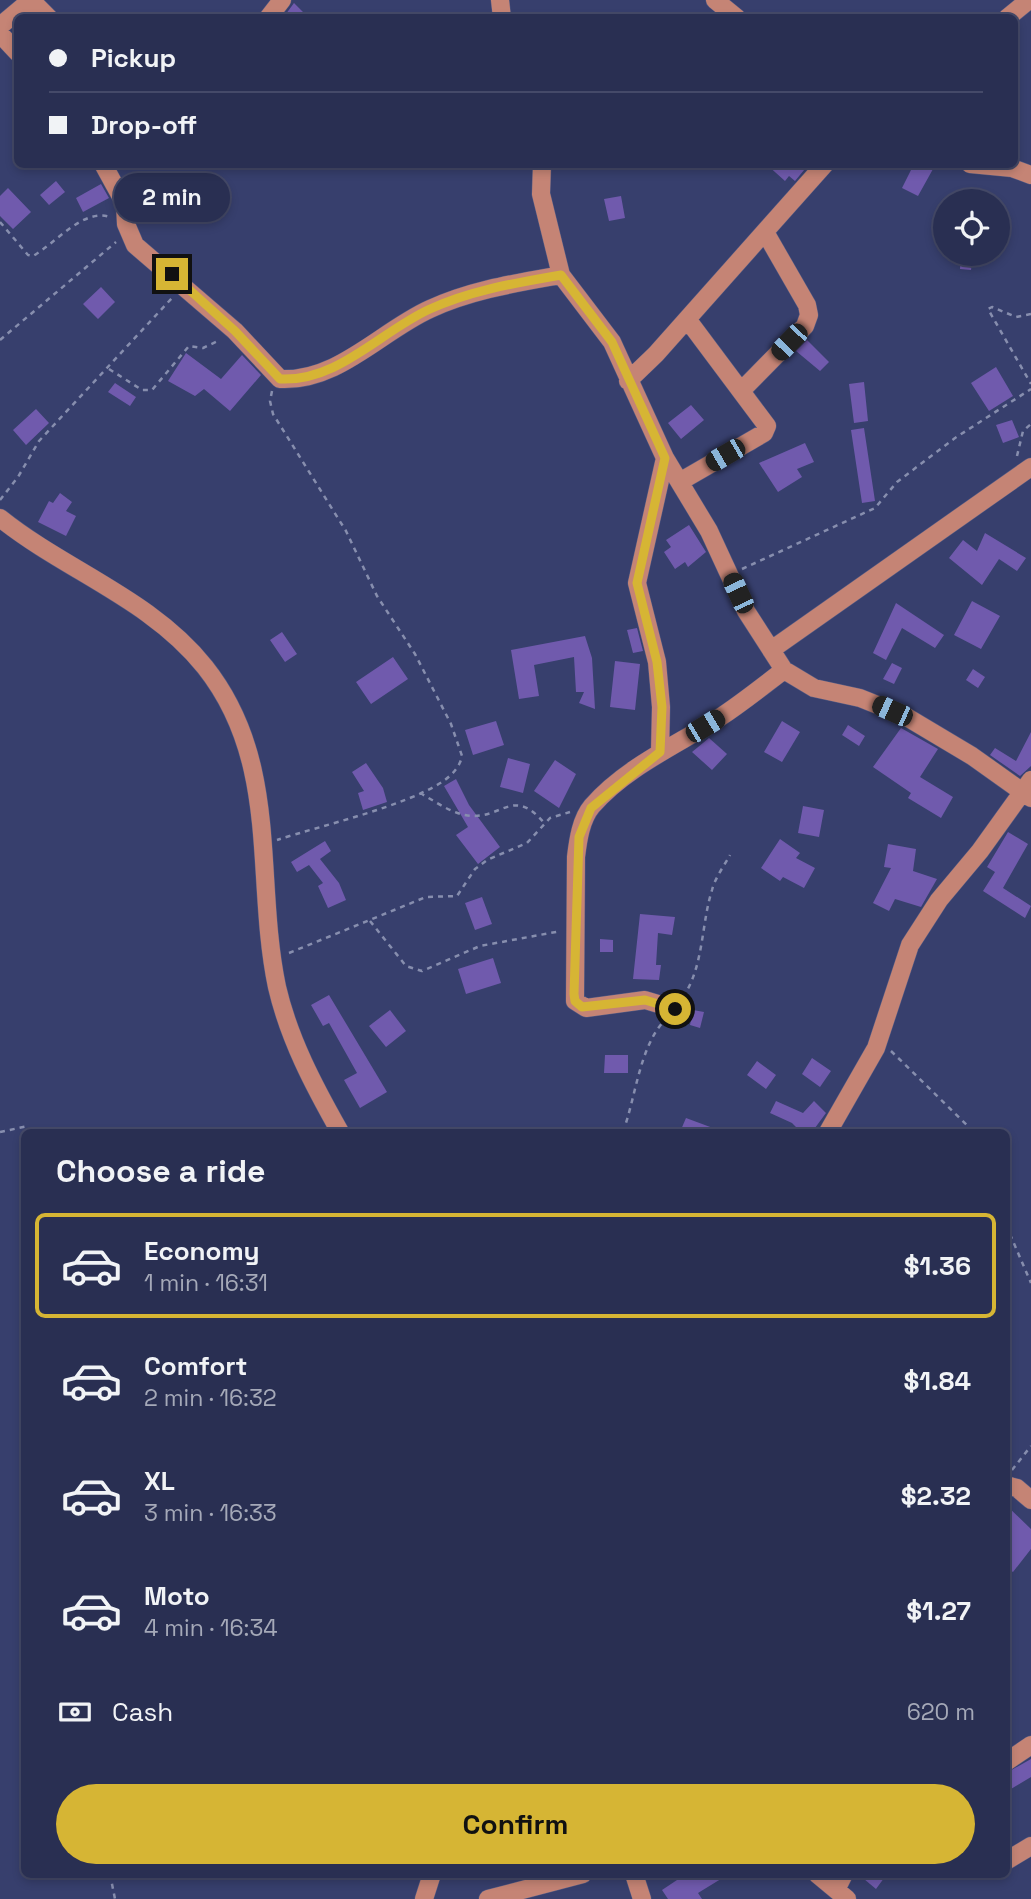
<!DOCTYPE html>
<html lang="en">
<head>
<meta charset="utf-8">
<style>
	:root { --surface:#292f52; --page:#353b5c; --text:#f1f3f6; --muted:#a5a9b8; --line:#454a69; --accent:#d6b534 }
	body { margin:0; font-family:"Space Grotesk",sans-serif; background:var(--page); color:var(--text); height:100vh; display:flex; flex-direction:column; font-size:26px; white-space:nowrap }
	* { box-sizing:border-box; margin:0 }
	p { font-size:23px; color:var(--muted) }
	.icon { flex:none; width:38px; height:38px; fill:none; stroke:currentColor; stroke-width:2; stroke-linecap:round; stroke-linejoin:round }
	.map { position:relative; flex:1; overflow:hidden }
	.details { position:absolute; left:21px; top:1129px; width:989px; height:749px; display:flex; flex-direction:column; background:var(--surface); border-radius:10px; box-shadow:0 4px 10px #0003,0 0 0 2px var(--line) }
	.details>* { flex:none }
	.top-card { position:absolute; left:14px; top:14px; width:1004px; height:154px; border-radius:10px; box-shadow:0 4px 10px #0003,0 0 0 2px var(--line); display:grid; align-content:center; height:154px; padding:0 35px; background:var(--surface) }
	.fabs { position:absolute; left:933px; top:189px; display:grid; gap:14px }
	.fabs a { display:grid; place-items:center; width:77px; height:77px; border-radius:50%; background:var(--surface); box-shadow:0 4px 10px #0003,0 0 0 2px var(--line); font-size:35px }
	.end { position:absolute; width:32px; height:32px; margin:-16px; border:9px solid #d6b534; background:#111; box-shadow:0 0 0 4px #111 }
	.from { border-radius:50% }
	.bubble { position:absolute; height:49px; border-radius:24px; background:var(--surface); box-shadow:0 4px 10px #0003,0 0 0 2px var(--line); font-size:23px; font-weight:700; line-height:49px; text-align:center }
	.car { position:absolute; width:21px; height:42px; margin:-21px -10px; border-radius:9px; box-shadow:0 0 5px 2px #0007; background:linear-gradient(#222 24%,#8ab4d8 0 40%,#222 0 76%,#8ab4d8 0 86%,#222 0) }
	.top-card b { display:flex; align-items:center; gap:24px; height:66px; font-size:26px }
	.top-card b+b { border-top:2px solid var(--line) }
	.top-card i { width:18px; height:18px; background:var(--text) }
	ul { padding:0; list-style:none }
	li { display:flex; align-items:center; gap:21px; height:105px; margin:0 14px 10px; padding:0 21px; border:4px solid transparent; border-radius:10px }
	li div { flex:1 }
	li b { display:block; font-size:26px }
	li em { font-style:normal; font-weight:700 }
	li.on { border-color:var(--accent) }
	li>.icon { width:63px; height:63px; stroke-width:1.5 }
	h2 { padding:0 35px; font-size:32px; line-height:84px }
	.pay { display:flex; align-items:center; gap:18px; height:77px; padding:0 35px; font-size:26px }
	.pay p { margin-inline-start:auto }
	.cta { display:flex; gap:14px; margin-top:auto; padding:14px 35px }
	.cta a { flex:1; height:80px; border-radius:42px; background:var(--accent); color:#111; font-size:28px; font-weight:700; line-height:80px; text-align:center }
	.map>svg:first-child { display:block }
	.building { fill:#705aad }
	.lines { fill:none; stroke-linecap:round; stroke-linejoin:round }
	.minor-casing { stroke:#535b84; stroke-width:19 }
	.path { stroke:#878eae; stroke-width:2.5; stroke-dasharray:5 5; stroke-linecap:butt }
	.minor { stroke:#c58475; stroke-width:18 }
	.route { stroke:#d6b534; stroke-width:9 }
</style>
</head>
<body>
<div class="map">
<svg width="1031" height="1899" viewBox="0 0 1031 1899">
	<rect width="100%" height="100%" fill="#373f6d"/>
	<path class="building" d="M294,3L309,18H283Z
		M766,164H809L795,181L789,176L785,181Z
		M914,164L933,169L918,196L902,188Z
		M56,181L65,192L49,205L40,195Z
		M101,184L109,198L83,212L76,198Z
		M8,188L31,212L13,229L0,216V196Z
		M621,196L625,218L609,221L604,199Z
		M961,254H973L971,270L960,269Z
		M101,287L115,302L98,319L83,304Z
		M807,340L829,362L820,371L796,351Z
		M186,353L221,379L242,355L261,375L230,411L204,389L195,396L168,381Z
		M996,367L1013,396L989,411L971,383Z
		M864,382L868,421L854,423L849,384Z
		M115,383L136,397L130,406L108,392Z
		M691,405L704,420L681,439L668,423Z
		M36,409L49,423L26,445L13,430Z
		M1012,420L1019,437L1003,443L996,425Z
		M864,428L875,501L862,503L851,430Z
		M805,443L814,462L797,469L802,477L778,492L759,463Z
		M60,493L72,502L66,511L76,516L66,536L38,522L49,501L53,503Z
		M689,525L706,552L688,567L685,562L675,569L664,552L671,547L666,540Z
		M985,533L1026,558L1017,571L999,559L982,585L949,558L963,540L977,551Z
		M972,601L1000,616L981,649L954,635Z
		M896,603L944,635L935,648L902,628L886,660L873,653Z
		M637,628L643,651L633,653L627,630Z
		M282,632L297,654L285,662L270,640Z
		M585,636L592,658L595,709L579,703L584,692H576L574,657L534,665L539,696L519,699L511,650Z
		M393,657L408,679L371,704L356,682Z
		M615,661L640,664L635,710L610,707Z
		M892,663L902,668L894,684L883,679Z
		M973,669L985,677L978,688L966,680Z
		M496,721L504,745L473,755L465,730Z
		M782,721L800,732L782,762L764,752Z
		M848,725L865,736L859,746L842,735Z
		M901,728L938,749L920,777L953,797L941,818L908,798L911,793L873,767Z
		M1031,732V766L1020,776L990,755L995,748L1016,761Z
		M709,738L727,754L712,770L692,752Z
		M508,758L530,764L523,793L500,787Z
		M555,760L576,774L559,808L534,791Z
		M366,763L383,788L387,802L363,810L358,793L364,791L352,772Z
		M456,779L469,805L500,847L478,864L456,835L468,827L444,786Z
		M803,806L824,810L819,837L798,833Z
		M1008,832L1028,844L1003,888L1031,906L1025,918L983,891L995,872L987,867Z
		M780,839L800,853L796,858L815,868L804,888L783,877L780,881L761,868Z
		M325,841L331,851L320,859L339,883L346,900L328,908L318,886L323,883L309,865L297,872L291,862Z
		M888,844L916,849L913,871L937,879L921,907L895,899L889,911L873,903L891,868L884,867Z
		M482,897L492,924L475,930L465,903Z
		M640,914L675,917L672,935L658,933L656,965H661L659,980L633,979Z
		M600,939L613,940V952H600Z
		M493,958L501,983L466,994L458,969Z
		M329,995L387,1092L360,1108L344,1080L357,1073L329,1023L323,1026L311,1005Z
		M390,1010L406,1031L386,1047L369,1026Z
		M693,1010L704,1012L700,1028L690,1025Z
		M605,1055H628V1073H604Z
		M812,1058L831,1071L820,1087L802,1074Z
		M757,1061L776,1075L766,1089L747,1075Z
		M776,1101L803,1113L814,1101L826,1113L812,1132H801L792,1123L770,1113Z
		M686,1118L721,1131L720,1132H680Z
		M1006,1505L1031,1529V1549L1013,1572L1006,1567Z
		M1031,1759V1777L1006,1792V1773Z
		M686,1874H729L698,1893L702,1899H668L662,1890Z
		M858,1874H887L876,1889Z"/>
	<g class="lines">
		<defs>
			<path id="minor" d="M500,0L502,18
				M715,0L737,18
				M268,18L282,0
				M1007,18L1029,0
				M0,26L31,0L49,18
				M0,34L18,53
				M103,164L125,204L126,224L135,245L235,331L280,379C338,382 381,331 430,309C471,290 516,283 561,275
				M542,164L541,194L561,275L612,342L665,458L709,531L746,611L784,670L814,688L860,698L905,716L972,756L1031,798
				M970,164L1012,168L1031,175
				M628,381L656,354L825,164
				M742,390L805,326L809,315L807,305L765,232
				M681,481L764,433L767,426L687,319
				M0,518C66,571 151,599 205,667C281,763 254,877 277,987C289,1039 314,1086 340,1132
				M771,650L1031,467
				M660,752L661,707L657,662L637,583L665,458
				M675,1009L645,1000L586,1008L575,1001L576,857C578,840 581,819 592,806C626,767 677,745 719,718C742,703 763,686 784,670
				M828,1132L876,1048L910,945L939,900L980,851L1031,780
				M1006,1485L1017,1488L1031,1500
				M1006,1762L1031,1745
				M1006,1861L1031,1846
				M634,1874L642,1899
				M817,1874L847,1899
				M836,1890L844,1874
				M424,1899L432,1874
				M488,1899L583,1874"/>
		</defs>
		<use href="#minor" class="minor-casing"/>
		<path class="path" d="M0,222L28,255L33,256C56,243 83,208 110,217
			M1031,314L1016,317L992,307L988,309L1031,384
			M0,340L116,242
			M109,369L142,390H152L189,346L203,348L220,340
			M272,391L270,401L273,414L346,531L377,596L415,654L451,724L462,756C460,767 451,776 442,782C403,807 323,825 277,840
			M1017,456L1023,431L1031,424
			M0,500L18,477L39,441L172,298
			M742,569L875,508L897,482L955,438L1031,389
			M420,793C433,800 449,812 465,815C502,822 512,784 545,824
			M370,921L406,966L422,971L480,946L561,931
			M289,953L426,897L457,896L475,869L487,860L527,843L550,818L570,812
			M683,997C704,966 701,925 712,890C715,878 724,866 730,855
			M891,1051L974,1132
			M0,1132L28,1126
			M623,1132C636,1096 639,1050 663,1022
			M1006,1165L1010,1172L1006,1195
			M1006,1225L1031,1283
			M1012,1470L1031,1446
			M110,1874L115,1899"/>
		<use href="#minor" class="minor"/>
	</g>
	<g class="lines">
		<path class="route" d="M172,274L235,331L280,379C338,382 381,331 430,309C471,290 516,283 561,275L612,342L665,458L637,583L657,662L662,707L660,752L591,808L579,837L574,994L575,1001L582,1007L645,1000L675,1009"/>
	</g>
</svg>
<div class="fabs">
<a><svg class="icon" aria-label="locate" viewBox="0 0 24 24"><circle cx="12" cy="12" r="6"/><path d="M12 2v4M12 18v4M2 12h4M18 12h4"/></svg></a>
</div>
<i class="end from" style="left:675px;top:1009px"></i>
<i class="end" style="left:172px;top:274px"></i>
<div class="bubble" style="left:114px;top:173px;width:116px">2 min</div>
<i class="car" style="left:789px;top:342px;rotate:224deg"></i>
<i class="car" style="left:725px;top:455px;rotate:240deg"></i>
<i class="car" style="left:738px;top:593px;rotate:335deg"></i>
<i class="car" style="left:892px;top:711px;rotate:294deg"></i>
<i class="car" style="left:705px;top:726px;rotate:59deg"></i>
<div class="top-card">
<b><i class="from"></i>Pickup</b>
<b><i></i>Drop-off</b>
</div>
<section class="details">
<h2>Choose a ride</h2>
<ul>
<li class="on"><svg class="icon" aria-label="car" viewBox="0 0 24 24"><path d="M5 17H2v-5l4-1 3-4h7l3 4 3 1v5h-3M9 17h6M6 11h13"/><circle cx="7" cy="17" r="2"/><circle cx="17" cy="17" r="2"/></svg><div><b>Economy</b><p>1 min · 16:31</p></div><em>$1.36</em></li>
<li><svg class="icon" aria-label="car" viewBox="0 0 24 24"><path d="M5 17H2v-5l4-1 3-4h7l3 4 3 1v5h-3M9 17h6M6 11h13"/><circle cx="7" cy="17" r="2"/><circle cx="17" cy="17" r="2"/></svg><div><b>Comfort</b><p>2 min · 16:32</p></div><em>$1.84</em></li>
<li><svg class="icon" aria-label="car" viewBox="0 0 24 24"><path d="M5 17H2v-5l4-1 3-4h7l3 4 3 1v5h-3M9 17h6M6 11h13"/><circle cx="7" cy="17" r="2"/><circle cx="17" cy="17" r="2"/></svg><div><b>XL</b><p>3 min · 16:33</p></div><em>$2.32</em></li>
<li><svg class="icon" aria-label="car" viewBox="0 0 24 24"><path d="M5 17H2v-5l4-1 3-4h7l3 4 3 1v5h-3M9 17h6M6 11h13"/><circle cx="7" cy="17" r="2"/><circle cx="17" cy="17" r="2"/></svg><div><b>Moto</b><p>4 min · 16:34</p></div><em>$1.27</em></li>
</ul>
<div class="pay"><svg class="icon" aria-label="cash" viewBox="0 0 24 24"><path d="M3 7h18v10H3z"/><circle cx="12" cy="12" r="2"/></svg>Cash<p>620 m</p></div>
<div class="cta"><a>Confirm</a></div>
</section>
</div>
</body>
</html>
